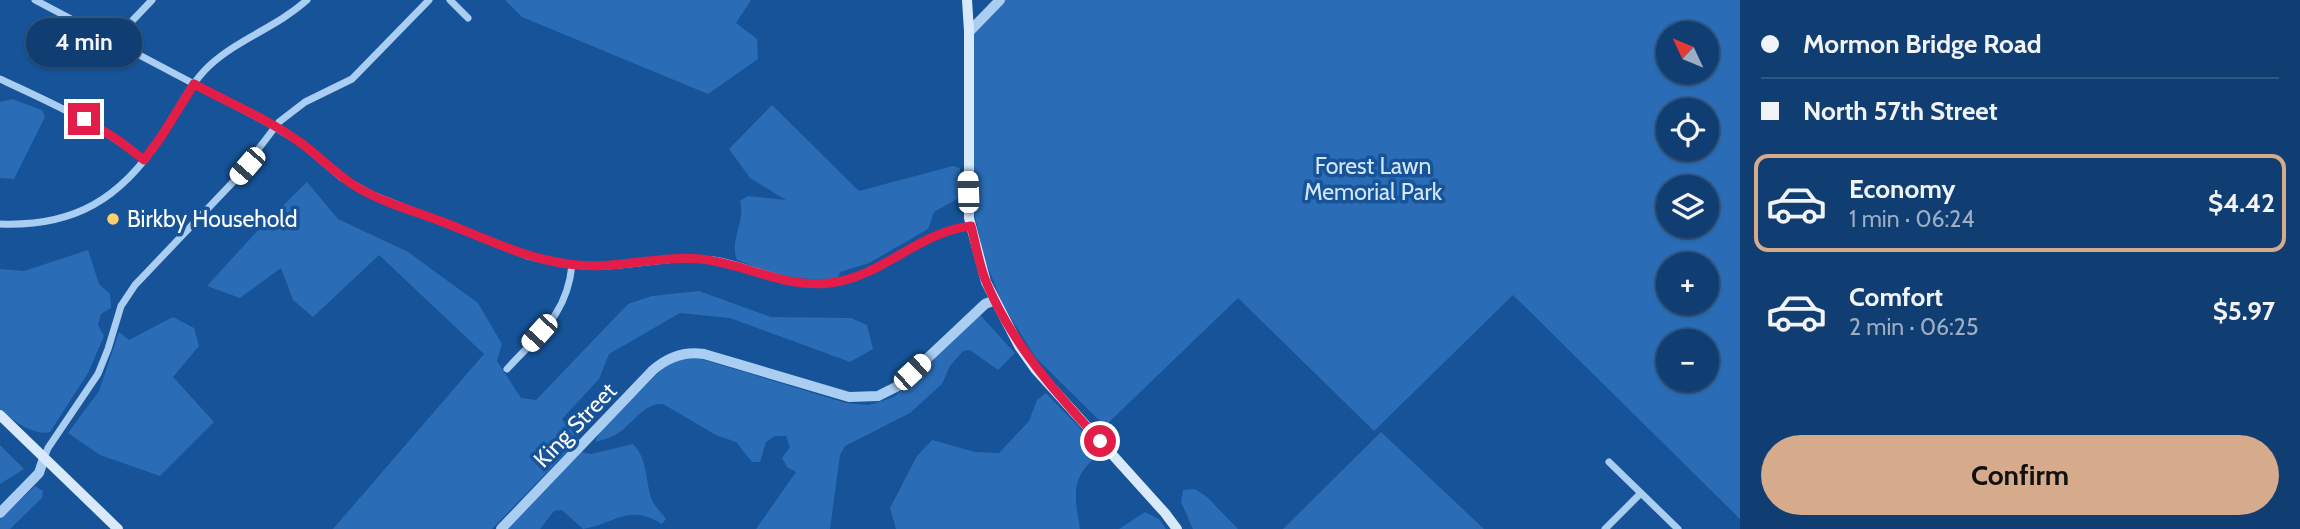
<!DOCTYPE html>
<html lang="en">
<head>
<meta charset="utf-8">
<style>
	:root { --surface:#103e72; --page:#1e497a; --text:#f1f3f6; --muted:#9caec4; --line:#305784; --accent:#d6ab8b }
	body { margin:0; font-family:Cabin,sans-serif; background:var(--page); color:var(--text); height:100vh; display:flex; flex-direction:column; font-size:26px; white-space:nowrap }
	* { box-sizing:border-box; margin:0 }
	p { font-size:23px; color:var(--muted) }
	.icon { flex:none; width:38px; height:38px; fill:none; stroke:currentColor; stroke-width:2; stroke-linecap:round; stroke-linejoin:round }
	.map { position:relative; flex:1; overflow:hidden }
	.sheet { display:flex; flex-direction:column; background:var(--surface); width:560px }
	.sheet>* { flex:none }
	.hud { display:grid; align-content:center; height:154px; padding:0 21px; background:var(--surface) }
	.needle { width:46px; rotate:314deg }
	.controls { position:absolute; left:1656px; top:21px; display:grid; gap:14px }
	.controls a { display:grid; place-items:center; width:63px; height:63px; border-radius:50%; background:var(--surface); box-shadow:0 2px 5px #0004,0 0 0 2px var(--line); font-size:35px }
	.end { position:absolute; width:32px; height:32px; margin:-16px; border:9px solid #e11d48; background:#fff; box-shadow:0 0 0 4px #fff }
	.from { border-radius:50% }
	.bubble { position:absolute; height:49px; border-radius:24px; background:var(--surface); box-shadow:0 2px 5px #0004,0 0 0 2px var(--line); font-size:23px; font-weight:800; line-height:49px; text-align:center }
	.car { position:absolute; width:21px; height:42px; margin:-21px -10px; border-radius:9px; box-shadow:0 0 5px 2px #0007; background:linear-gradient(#fff 24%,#345 0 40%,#fff 0 76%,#345 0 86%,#fff 0) }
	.hud b { display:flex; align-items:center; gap:24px; height:66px; font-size:26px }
	.hud b+b { border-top:2px solid var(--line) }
	.hud i { width:18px; height:18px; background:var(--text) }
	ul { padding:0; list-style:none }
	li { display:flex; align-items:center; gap:21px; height:98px; margin:0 14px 10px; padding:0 7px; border:4px solid transparent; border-radius:14px }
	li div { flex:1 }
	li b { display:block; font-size:26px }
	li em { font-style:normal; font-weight:800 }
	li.active { border-color:var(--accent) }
	li>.icon { width:63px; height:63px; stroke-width:1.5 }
	.cta { display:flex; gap:14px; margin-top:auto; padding:14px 21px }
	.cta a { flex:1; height:80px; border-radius:42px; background:var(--accent); color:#111; font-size:28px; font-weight:800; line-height:80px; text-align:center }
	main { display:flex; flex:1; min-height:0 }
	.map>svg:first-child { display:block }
	.green { fill:#2a6db6; fill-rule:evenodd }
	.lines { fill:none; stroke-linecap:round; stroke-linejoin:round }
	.minor { stroke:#aacdf2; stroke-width:7 }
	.tertiary { stroke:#aacdf2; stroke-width:10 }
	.secondary { stroke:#d9e9fc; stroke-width:10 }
	.route { stroke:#e11d48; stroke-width:9 }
	.poi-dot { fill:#ffd06b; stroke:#165398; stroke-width:2.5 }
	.labels { text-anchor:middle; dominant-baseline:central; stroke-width:7; stroke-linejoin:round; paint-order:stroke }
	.park-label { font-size:23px; fill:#d2e6fc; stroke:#165398 }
	.poi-label { font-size:23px; fill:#fff; stroke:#165398; text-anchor:start }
	.street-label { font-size:23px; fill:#fff; stroke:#165398 }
</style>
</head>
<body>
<main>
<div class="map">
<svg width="1740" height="529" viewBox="0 0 1740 529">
	<rect width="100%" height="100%" fill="#165398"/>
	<path class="green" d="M505,0H751L736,23L757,39L758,59L708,94L522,17Z
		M1005,0H1740V519L1513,295L1374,431L1238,298L1105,426L1035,357L1003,305L984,258L972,202L974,32ZM1668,33H1706V72H1668ZM1668,110H1706V149H1668ZM1668,187H1706V226H1668ZM1668,264H1706V303H1668ZM1668,341H1706V380H1668Z
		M12,99L42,110L45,117L14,179L0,178V102Z
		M772,105L859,191L953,166L960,168L961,197L934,212L928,229L869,263L840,272L838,278C801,283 771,273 737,260C729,240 746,221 740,201L748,196L786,200L750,178L729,149Z
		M307,182L338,219L408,252L478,303L502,344L497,361L521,398L536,400L628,304L652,296L699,291L771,317L851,318L867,325L873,349L850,362L730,318L680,313L609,354L599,379L562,419L579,439L492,529H333L484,354L379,255L313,317L293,300L281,268L240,298L207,286L260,228Z
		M88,250L99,284L110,294L111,308L101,314L98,325L104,336L88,373L50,432C33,436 12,420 0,409V269L24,271Z
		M980,315L1015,353L998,370L970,350L963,351L950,366L942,384L910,413L845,446L840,455L830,529H756L796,472L787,467L782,458L790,447L786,436H775L766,442L760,462H752L736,442L716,435L663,404C643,403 634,423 617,434C610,438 602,440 595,442L600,432L663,368L681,358H698L846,403L869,405L894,397Z
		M173,317L194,328L199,346L173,377L214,422L160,476L100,455L68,433L99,391L119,332L129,340Z
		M1046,393L1102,451C1070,478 1074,491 1080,529H896L890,508L917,456L932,440L975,452L999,453L1029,421L1037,400Z
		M1381,432L1484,529H1283Z
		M633,444C648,459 645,481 652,500C655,507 662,513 666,519L662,524C629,503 616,523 583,529L562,510L554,511L540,529H507L581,452L591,454Z
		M0,445L24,469L0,484Z
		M35,486L43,491L42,498L10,529H0V519Z
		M1195,489L1207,497L1238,529H1193L1181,502L1183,490Z
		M1145,512L1159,519L1166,529H1119Z"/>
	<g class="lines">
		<path class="minor" d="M35,0L268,123L301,143L342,178L373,195L528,256C554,263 580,268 607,266C643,264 677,255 714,260C756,267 795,291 839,282C887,272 921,232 971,226
			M450,0L468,18
			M119,44L133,20L152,0
			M0,79C54,104 97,123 144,160
			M0,224C74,227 121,199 161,137C177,113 188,86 209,66C238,39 277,27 307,0
			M507,369C539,334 567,315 572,265
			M44,458L48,448L98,374L108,349L121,306L135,285L234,181L279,122L305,102L352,79L429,0
			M1609,462L1678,529
			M1605,529L1641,493"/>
		<path class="tertiary" d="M969,32L1000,0
			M0,513L39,473L44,458
			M501,529L653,370C668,357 685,351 704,354L849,397L878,396L898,386L985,304L995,300"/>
		<path class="secondary" d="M967,0L969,31V218L986,282L1019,346L1036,370L1165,513L1177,529
			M0,415L118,529"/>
	</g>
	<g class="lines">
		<path class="route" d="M84,119L118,140L144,160L161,137L194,84C229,103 268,119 301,143C319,156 335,173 355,186C381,202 414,211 443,222C484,238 524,258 568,264C613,271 656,255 700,259C744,263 785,289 830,283C882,277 918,232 971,226C976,245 979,266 987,284C1013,345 1055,392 1100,441"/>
	</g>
	<circle class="poi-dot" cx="113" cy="219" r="7"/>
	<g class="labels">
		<g class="park-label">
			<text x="1373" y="166">Forest Lawn<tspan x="1373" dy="26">Memorial Park</tspan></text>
		</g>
		<g class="poi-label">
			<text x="127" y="219">Birkby Household</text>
		</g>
		<g class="street-label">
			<text transform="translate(575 425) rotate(-46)">King Street</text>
		</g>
	</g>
</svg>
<div class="controls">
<a><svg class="needle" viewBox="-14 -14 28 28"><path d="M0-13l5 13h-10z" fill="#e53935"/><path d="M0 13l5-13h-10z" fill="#9caec4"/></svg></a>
<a><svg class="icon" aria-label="locate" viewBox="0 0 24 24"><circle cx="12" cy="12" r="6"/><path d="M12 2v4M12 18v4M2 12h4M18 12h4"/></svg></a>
<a><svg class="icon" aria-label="layers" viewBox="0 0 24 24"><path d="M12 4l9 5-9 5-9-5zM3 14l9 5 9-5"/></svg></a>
<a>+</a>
<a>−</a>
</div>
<i class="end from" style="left:1100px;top:441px"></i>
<i class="end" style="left:84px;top:119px"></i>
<div class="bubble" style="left:26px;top:18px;width:116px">4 min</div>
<i class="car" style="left:247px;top:166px;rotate:221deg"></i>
<i class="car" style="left:968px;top:192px;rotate:358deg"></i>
<i class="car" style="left:539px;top:333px;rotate:222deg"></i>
<i class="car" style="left:912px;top:372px;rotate:47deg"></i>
</div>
<section class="sheet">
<div class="hud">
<b><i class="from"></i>Mormon Bridge Road</b>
<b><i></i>North 57th Street</b>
</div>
<ul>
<li class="active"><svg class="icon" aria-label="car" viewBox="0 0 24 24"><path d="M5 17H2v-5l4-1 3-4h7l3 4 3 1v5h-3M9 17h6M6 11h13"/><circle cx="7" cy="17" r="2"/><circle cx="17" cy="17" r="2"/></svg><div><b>Economy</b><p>1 min · 06:24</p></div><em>$4.42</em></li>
<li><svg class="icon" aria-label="car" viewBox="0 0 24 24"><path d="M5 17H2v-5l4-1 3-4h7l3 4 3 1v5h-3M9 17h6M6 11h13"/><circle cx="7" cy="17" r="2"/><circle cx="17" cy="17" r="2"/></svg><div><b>Comfort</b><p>2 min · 06:25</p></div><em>$5.97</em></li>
</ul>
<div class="cta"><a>Confirm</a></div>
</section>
</main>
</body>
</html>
